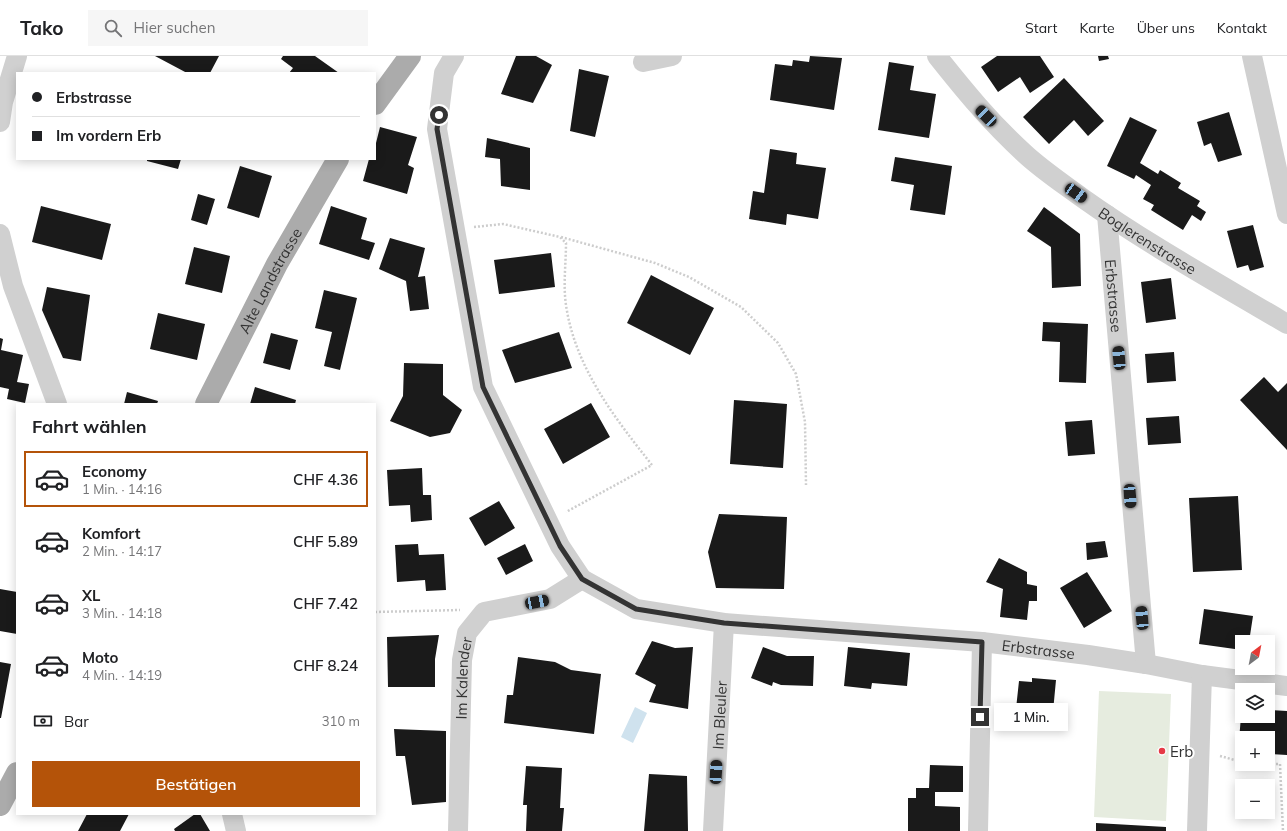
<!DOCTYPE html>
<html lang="de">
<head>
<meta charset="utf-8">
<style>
	:root { --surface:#fff; --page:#f6f6f6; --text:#202124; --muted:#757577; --line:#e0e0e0; --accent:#b45309 }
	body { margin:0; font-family:Mulish,sans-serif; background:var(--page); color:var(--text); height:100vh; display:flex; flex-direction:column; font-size:15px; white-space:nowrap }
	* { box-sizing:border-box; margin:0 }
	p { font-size:13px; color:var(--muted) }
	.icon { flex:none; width:22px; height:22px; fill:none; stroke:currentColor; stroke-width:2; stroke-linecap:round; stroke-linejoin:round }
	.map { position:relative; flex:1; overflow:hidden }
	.panel { position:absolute; left:16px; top:347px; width:360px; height:412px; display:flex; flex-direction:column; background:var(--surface); border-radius:0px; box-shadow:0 2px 10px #0003 }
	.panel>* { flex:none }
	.banner { position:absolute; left:16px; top:16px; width:360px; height:88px; border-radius:0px; box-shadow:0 2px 10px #0003; display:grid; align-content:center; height:88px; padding:0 16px; background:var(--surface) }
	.needle { width:26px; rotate:32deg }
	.fabs { position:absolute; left:1235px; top:579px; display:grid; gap:8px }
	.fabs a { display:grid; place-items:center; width:40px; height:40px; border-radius:0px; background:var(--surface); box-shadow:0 2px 10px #0003; font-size:20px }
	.end { position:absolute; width:18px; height:18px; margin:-9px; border:5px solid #333; background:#fff; box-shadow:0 0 0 2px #fff }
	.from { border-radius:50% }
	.bubble { position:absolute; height:28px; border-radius:0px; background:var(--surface); box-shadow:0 2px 10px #0003; font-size:13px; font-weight:600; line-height:28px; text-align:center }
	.car { position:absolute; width:12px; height:24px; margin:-12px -6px; border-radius:5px; box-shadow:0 0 3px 1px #0007; background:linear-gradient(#222 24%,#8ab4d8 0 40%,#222 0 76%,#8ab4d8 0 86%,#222 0) }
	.banner b { display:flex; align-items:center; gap:14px; height:38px; font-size:15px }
	.banner b+b { border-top:1px solid var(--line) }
	.banner i { width:10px; height:10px; background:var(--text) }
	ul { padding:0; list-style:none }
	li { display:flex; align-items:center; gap:12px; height:56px; margin:0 8px 6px; padding:0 8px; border:2px solid transparent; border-radius:0px }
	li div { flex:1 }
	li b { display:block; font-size:15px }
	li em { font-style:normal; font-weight:600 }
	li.current { border-color:var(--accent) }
	li>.icon { width:36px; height:36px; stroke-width:1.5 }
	h2 { padding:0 16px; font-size:18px; line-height:48px }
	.pay { display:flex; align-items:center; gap:10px; height:44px; padding:0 16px; font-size:15px }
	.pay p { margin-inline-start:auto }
	.cta { display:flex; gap:8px; margin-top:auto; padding:8px 16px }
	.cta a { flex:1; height:46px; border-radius:0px; background:var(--accent); color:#fff; font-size:16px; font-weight:600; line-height:46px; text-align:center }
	header { display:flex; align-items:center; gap:24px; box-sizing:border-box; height:56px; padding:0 20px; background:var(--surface); border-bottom:1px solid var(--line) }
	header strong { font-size:19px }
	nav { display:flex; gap:22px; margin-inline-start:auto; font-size:14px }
	.search { width:280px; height:36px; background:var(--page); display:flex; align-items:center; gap:10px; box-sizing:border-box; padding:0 14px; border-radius:0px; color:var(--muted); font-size:15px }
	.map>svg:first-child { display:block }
	.green { fill:#e6ecdf }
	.water { fill:#cfe2ee }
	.building { fill:#1a1a1a }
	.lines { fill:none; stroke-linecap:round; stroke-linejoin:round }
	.path { stroke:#cdcdcd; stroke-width:2.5; stroke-dasharray:2 2; stroke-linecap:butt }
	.minor { stroke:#d0d0d0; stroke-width:20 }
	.major { stroke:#ababab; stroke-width:22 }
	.route { stroke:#333; stroke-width:5 }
	.poi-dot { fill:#e63946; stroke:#fff; stroke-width:1.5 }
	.labels { text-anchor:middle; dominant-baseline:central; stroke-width:4; stroke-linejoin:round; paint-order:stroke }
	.street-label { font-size:15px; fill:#333; stroke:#fff }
	.poi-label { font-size:15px; fill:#333; stroke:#fff; text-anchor:start }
</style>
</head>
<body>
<header>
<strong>Tako</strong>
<div class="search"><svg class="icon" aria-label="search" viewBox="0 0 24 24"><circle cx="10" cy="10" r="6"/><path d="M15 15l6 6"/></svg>Hier suchen</div>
<nav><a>Start</a><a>Karte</a><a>Über uns</a><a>Kontakt</a></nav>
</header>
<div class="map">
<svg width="1287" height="775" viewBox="0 0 1287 775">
	<rect width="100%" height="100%" fill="#fff"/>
	<path class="green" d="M1099,635L1171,638L1166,765L1094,761Z"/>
	<path class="water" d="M635,651L647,657L633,687L621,681Z"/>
	<path class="building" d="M155,0H219L210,17H187Z
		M283,0H315L339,17H289L293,12L281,3Z
		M516,0H536L552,9L533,47L501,38Z
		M810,0L842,2L834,54L770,44L775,8L792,10L793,4L809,6Z
		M997,0H1040L1054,21L1030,37L1020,21L998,36L981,11Z
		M1098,0H1108L1109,3L1099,5Z
		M889,6L914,10L910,34L936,38L929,82L878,74Z
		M579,13L609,20L595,81L570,75Z
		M1064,22L1104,65L1088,80L1074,64L1049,88L1023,61Z
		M1229,56L1242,99L1218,106L1211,87L1204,90L1197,66Z
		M1130,61L1157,74L1140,107L1158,118L1160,114L1181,127L1178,132L1200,145L1197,150L1206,156L1201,165L1192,159L1183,174L1151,154L1154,149L1143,143L1151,129L1136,119L1134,123L1107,110Z
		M380,71L417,81L408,109L414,112L407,138L363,125L369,103H375V91Z
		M487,82L530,92V134L501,130L500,103L485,101Z
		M770,93L797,97L796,108L826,112L818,163L787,158L786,169L749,163L753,135L764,137Z
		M895,101L952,110L945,159L910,154L914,129L891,125Z
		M147,103H181L178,113L147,105Z
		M240,110L272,120L259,162L227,152Z
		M198,138L215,143L207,169L191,164Z
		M41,150L111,168L102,204L32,186Z
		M331,150L367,162L361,183L375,187L369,204L319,188Z
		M1044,151L1080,178L1081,230L1052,232L1051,191L1027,175Z
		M1253,169L1264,211L1250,215L1248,209L1237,212L1227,175Z
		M390,182L425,192L418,221L425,220L429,253L410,255L406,225L379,213Z
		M194,191L230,200L222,237L185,228Z
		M551,197L555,231L499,238L494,204Z
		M651,219L714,252L690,299L627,267Z
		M1171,222L1176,263L1146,267L1141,226Z
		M47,231L90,239L81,305L63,302L42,254Z
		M324,234L357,242L340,314L324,310L332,276L315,272Z
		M158,257L205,268L197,304L150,293Z
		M1043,266L1088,268L1086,327L1059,326L1060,286L1042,285Z
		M559,276L572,312L515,327L502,294Z
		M271,277L298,284L290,314L263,307Z
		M0,282L3,283L1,294L23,299L17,326L29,328L25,347L7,343L9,333L0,331Z
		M1174,296L1176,325L1147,327L1145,298Z
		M404,307L443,308V339L462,354L450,377L430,381L390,365L403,340Z
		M1264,321L1278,336L1287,327V394L1240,344Z
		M255,331L296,344L295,348H250Z
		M127,336L158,345L157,348H124Z
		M734,344L787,348L783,412L730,408Z
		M591,347L610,381L563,408L544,373Z
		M1179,360L1181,387L1148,389L1146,362Z
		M1092,364L1095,398L1068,400L1065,366Z
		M422,412L423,439H431L432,464L411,466L410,449L389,450L387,414Z
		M1238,440L1242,514L1193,516L1189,442Z
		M499,445L515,472L485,490L469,462Z
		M719,458L787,461L784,533L716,532L708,496Z
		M1105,485L1108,501L1087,504L1086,487Z
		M418,488L419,499L444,498L446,534L426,535L425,524L397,526L395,489Z
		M525,488L533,505L506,519L497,502Z
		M999,502L1027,516V528L1037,530V545H1029L1027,564L1000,561L1003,533L986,526Z
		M1087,516L1112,555L1084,572L1060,532Z
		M0,533L17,536V578L0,575Z
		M1204,553L1253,560L1249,586H1242V594L1199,588Z
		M439,579L435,603V631H388L387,581Z
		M652,585L675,592L693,591L688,653L649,646L656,629L635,618Z
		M763,591L787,600H814L813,630L781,629L773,626L772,630L751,622Z
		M848,591L910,597L907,630L872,627L871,633L844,630Z
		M518,601L555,606L571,614L601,618L594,678L504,667L507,639H513Z
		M0,606L11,608L1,662H0Z
		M1032,622L1056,624L1052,666L1015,662L1019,625L1032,626Z
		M1268,654L1287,655V699L1268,698V682H1242V697H1238L1241,660H1268Z
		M394,673L446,675V746L412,749L405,700H396Z
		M930,709L963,710V736H935V750L960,751V775H908V742H916V732H929Z
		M526,710L562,712L560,752H564L562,775H526L527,749H523Z
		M649,718L687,720L688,775H644Z
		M87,758H129L120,775H78Z
		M195,758H200L210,775H175L174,773Z
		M1096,767L1166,771V775H1096Z"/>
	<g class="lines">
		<path class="path" d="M474,171L503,168L560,181L566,187C566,207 563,229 566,249C575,311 614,361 652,409L566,456
			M561,181L655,207L689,221L741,251L778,287L796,318L805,366L806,429
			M375,556L460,554
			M1220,700L1242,706
			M1268,708H1280L1283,775"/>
		<g class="minor">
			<path id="s1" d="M454,0L444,17L437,73L483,331L560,490L582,523L636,553L724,567L982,586L1088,599L1146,608L1202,619L1287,630"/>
			<path id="s2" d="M937,0C964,34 991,67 1024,97C1041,113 1062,127 1081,141C1147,188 1218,227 1287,268"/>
			<path d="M1252,0L1287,158"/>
			<path d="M643,6L672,0"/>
			<path d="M0,66L3,46L17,0"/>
			<path id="s3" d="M1107,159L1146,608"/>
			<path d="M0,178L13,230L57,348"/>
			<path d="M232,758L236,775"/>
			<path id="s4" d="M458,775L462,604L467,577L484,556L550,543L582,523"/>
			<path id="s5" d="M713,775L724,567"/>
			<path d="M978,775L982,586"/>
			<path d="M1197,775L1202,619"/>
		</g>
		<g class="major">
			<path d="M375,48L410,0"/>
			<path id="s6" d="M206,348L277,208L338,103"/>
			<path d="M0,749L17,717"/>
		</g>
	</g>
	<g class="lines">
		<path class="route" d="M439,59L437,73L483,331L560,490L582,523L636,553L724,567L982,586L980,661"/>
	</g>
	<circle class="poi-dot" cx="1162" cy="695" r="4"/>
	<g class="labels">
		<g class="street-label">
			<text stroke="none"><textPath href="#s2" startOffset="282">Boglerenstrasse</textPath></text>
			<text stroke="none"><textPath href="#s6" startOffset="139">Alte Landstrasse</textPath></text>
			<text stroke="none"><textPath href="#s3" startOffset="81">Erbstrasse</textPath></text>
			<text stroke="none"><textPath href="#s1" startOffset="1021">Erbstrasse</textPath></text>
			<text stroke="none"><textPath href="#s4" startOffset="153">Im Kalender</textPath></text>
			<text stroke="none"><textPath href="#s5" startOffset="116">Im Bleuler</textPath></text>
		</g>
		<g class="poi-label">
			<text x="1170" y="695">Erb</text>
		</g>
	</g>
</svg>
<div class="fabs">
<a><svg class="needle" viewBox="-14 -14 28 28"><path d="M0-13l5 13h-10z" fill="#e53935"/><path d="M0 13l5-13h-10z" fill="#757577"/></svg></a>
<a><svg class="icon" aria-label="layers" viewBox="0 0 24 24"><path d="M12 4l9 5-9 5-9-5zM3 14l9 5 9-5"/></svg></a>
<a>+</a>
<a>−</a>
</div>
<i class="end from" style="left:439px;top:59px"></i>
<i class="end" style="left:980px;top:661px"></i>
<div class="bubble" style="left:994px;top:647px;width:74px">1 Min.</div>
<i class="car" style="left:986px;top:60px;rotate:315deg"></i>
<i class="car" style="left:1076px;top:137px;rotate:125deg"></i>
<i class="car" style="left:1119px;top:302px;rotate:355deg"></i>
<i class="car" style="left:1130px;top:440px;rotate:176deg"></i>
<i class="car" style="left:537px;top:546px;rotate:79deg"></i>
<i class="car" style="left:1142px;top:562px;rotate:355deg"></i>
<i class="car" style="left:716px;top:716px;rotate:3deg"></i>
<div class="banner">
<b><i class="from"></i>Erbstrasse</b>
<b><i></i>Im vordern Erb</b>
</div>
<section class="panel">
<h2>Fahrt wählen</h2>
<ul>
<li class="current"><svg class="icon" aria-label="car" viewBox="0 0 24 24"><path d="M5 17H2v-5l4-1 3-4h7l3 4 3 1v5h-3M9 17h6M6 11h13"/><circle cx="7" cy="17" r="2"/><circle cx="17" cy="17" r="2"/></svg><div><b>Economy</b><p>1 Min. · 14:16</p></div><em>CHF 4.36</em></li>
<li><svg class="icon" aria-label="car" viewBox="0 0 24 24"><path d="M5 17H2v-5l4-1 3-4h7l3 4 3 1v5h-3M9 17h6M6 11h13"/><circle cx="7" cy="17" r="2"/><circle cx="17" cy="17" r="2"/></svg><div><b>Komfort</b><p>2 Min. · 14:17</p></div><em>CHF 5.89</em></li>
<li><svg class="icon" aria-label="car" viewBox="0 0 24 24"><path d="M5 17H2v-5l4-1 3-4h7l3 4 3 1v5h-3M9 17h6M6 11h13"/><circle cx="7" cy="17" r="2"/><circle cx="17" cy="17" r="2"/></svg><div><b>XL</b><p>3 Min. · 14:18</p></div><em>CHF 7.42</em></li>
<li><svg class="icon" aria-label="car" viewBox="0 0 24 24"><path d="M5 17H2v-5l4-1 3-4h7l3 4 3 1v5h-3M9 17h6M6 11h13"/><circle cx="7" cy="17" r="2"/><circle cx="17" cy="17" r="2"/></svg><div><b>Moto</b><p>4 Min. · 14:19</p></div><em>CHF 8.24</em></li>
</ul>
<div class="pay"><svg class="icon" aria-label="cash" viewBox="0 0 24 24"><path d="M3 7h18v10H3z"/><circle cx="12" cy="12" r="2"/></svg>Bar<p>310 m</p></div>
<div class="cta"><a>Bestätigen</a></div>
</section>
</div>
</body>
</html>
